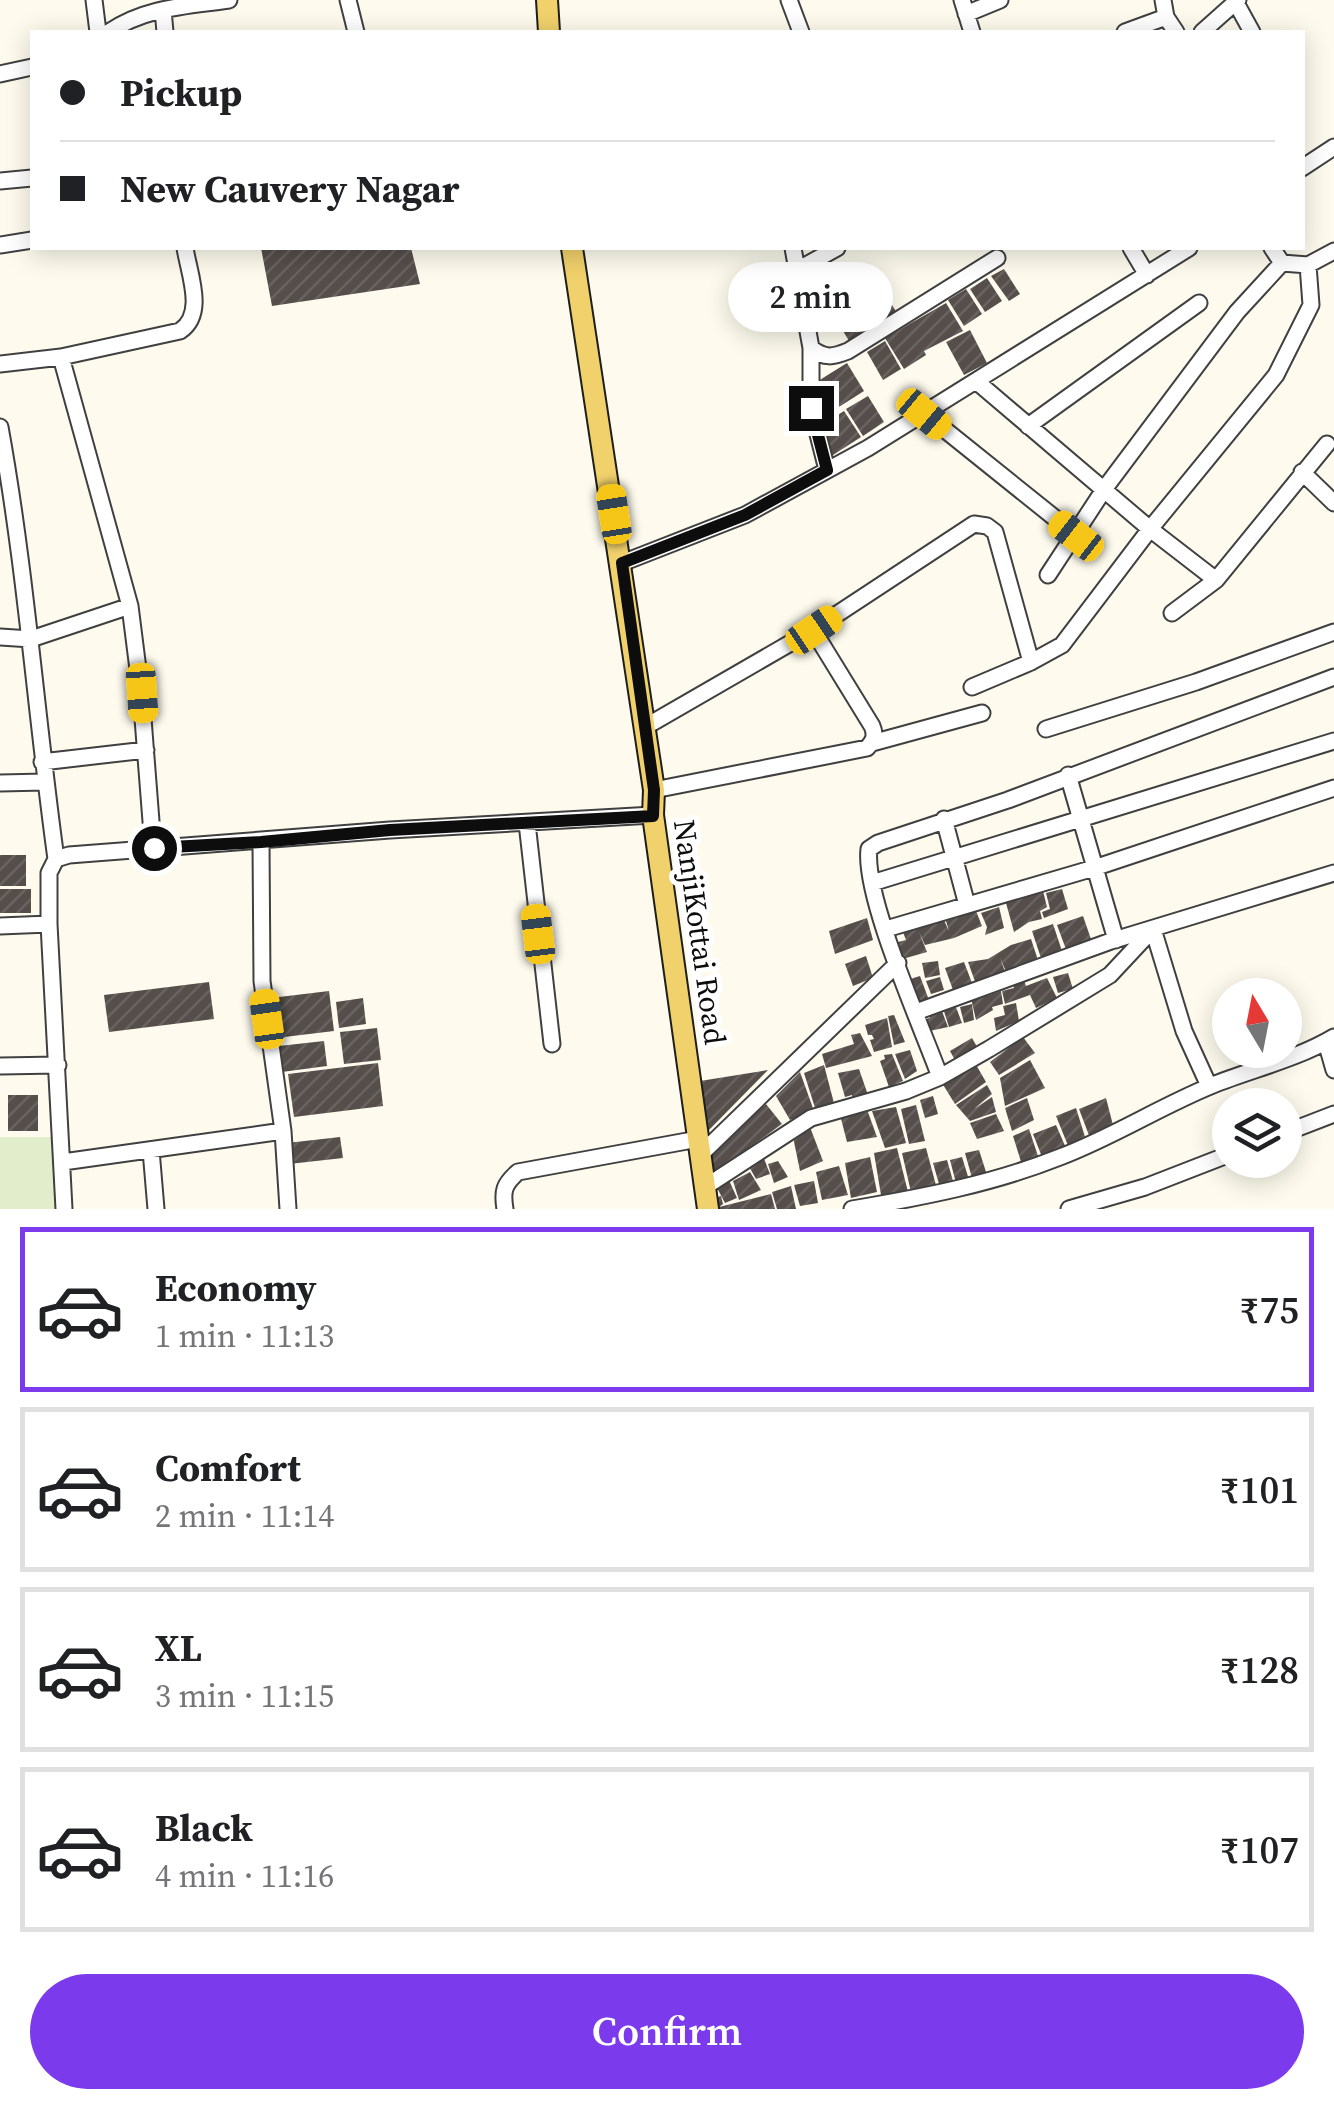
<!DOCTYPE html>
<html lang="en">
<head>
<meta charset="utf-8">
<style>
	:root { --surface:#fff; --page:#f6f6f6; --text:#202124; --muted:#757577; --line:#e0e0e0; --accent:#7c3aed }
	body { margin:0; font-family:"Source Serif 4",serif; background:var(--page); color:var(--text); height:100vh; display:flex; flex-direction:column; font-size:38px; white-space:nowrap }
	* { box-sizing:border-box; margin:0 }
	p { font-size:32px; color:var(--muted) }
	.icon { flex:none; width:55px; height:55px; fill:none; stroke:currentColor; stroke-width:2; stroke-linecap:round; stroke-linejoin:round }
	.map { position:relative; height:1209px; overflow:hidden }
	.side { display:flex; flex-direction:column; background:var(--surface); flex:1 }
	.side>* { flex:none }
	.top-card { position:absolute; left:30px; top:30px; width:1275px; height:220px; border-radius:0px; box-shadow:0 5px 25px #0003; display:grid; align-content:center; height:220px; padding:0 30px; background:var(--surface) }
	.needle { width:65px; rotate:350deg }
	.tools { position:absolute; left:1212px; top:978px; display:grid; gap:20px }
	.tools a { display:grid; place-items:center; width:90px; height:90px; border-radius:50%; background:var(--surface); box-shadow:0 5px 25px #0003; font-size:50px }
	.end { position:absolute; width:45px; height:45px; margin:-22px; border:12px solid #0d0d0d; background:#fff; box-shadow:0 0 0 5px #fff }
	.from { border-radius:50% }
	.bubble { position:absolute; height:70px; border-radius:35px; background:var(--surface); box-shadow:0 5px 25px #0003; font-size:32px; font-weight:600; line-height:70px; text-align:center }
	.car { position:absolute; width:30px; height:60px; margin:-30px -15px; border-radius:12px; box-shadow:0 0 8px 2px #0007; background:linear-gradient(#f5c518 24%,#345 0 40%,#f5c518 0 76%,#345 0 86%,#f5c518 0) }
	.top-card b { display:flex; align-items:center; gap:35px; height:95px; font-size:38px }
	.top-card b+b { border-top:2px solid var(--line) }
	.top-card i { width:25px; height:25px; background:var(--text) }
	ul { padding:18px 0 0; list-style:none }
	li { display:flex; align-items:center; gap:30px; height:165px; margin:0 20px 15px; padding:0 10px; border:5px solid var(--line); border-radius:0px }
	li div { flex:1 }
	li b { display:block; font-size:38px }
	li em { font-style:normal; font-weight:600 }
	li.selected { border-color:var(--accent) }
	li>.icon { width:90px; height:90px; stroke-width:1.5 }
	.cta { display:flex; gap:20px; margin-top:auto; padding:20px 30px }
	.cta a { flex:1; height:115px; border-radius:60px; background:var(--accent); color:#fff; font-size:40px; font-weight:600; line-height:115px; text-align:center }
	.map>svg:first-child { display:block }
	.pitch { fill:#e2eecb }
	.building { fill:url(#building-hatch) }
	.lines { fill:none; stroke-linecap:round; stroke-linejoin:round }
	.minor-casing { stroke:#404040; stroke-width:19 }
	.major-casing { stroke:#1e1e1e; stroke-width:24 }
	.minor { stroke:#fff; stroke-width:15 }
	.major { stroke:#f1d16b; stroke-width:20 }
	.route { stroke:#0d0d0d; stroke-width:12 }
	.labels { text-anchor:middle; dominant-baseline:central; stroke-width:10; stroke-linejoin:round; paint-order:stroke }
	.street-label { font-size:30px; fill:#0d0d0d; stroke:#fff }
</style>
</head>
<body>
<div class="map">
<svg width="1334" height="1209" viewBox="0 0 1334 1209">
	<defs>
		<pattern id="building-hatch" width="6" height="6" patternUnits="userSpaceOnUse" patternTransform="scale(2.5)"><rect width="6" height="6" fill="#554e4a"/><path d="M-1 1l2-2M0 6l6-6M5 7l2-2" fill="none" stroke="#686360"/></pattern>
	</defs>
	<rect width="100%" height="100%" fill="#fefbee"/>
	<path class="pitch" d="M0,1137H60L59,1209H0Z"/>
	<path class="building" d="M261,248H411L420,284L272,306Z
		M1004,269L1020,294L1009,301L991,276Z
		M987,278L1002,301L985,312L970,289Z
		M877,281L897,313L849,341L830,309Z
		M966,289L982,314L964,326L948,300Z
		M946,303L963,331L924,351L926,355L904,369L885,338Z
		M970,330L987,363L964,375L946,342Z
		M885,341L901,369L883,380L867,352Z
		M847,363L864,391L831,412L818,381Z
		M868,396L884,422L863,436L846,409Z
		M844,411L861,437L830,457L825,423Z
		M0,855H26V886H0Z
		M0,889H31V913H0Z
		M1062,889L1068,909L1044,918L1042,912L1050,909L1046,893Z
		M1043,891L1047,907L1040,911L1042,919L1029,922L1014,932L1006,903L1017,900L1015,896Z
		M999,907L1004,928L985,935L987,927L981,913Z
		M976,911L982,926L954,938L925,945L919,932L927,952L899,960L894,943L906,940L901,927L942,916L949,931L946,921Z
		M1083,916L1092,942L1067,952L1057,925Z
		M867,918L873,940L835,954L829,931Z
		M1053,924L1063,954L1042,961L1032,931Z
		M1031,939L1039,963L1008,976L1000,958L1007,977L977,987L968,962L988,959L1011,945Z
		M866,956L873,978L853,986L845,964Z
		M938,961L940,975L925,978L922,963Z
		M964,962L972,983L953,990L945,968Z
		M1068,973L1073,989L1058,993L1053,977Z
		M1022,975L1026,986L1047,978L1057,998L1036,1008L1030,995L1005,1004L1002,991L1014,988L1012,979Z
		M920,976L930,1003L917,1008L907,980Z
		M940,977L944,990L931,994L926,981Z
		M209,982L214,1019L109,1032L104,995Z
		M985,988L987,996L1001,991L1003,1004L992,1007L993,1010L976,1020L970,994Z
		M329,991L334,1031L276,1038L271,998Z
		M363,998L366,1024L339,1028L336,1002Z
		M954,1002L962,1023L949,1027L942,1005Z
		M1016,1003L1019,1021L996,1031L994,1018L1005,1015L1003,1006Z
		M972,1004L974,1020L964,1023L960,1007Z
		M940,1006L948,1027L925,1032L921,1020L930,1018L927,1010Z
		M894,1015L905,1042L894,1045L888,1016Z
		M887,1018L892,1047L874,1052L870,1040L874,1039L872,1035H868L865,1025Z
		M377,1028L381,1060L344,1064L340,1032Z
		M860,1033L872,1056L826,1068L822,1054L854,1044L851,1035Z
		M1023,1037L1035,1053L999,1075L990,1062Z
		M972,1038L980,1052L957,1064L950,1051Z
		M324,1041L327,1066L282,1072L279,1046Z
		M910,1050L917,1071L905,1079L895,1054Z
		M892,1054L903,1081L889,1087L880,1061L885,1059L884,1055Z
		M1030,1060L1045,1088L1005,1106L1000,1078Z
		M378,1063L383,1106L294,1117L288,1074Z
		M975,1063L986,1082L955,1104L942,1083Z
		M824,1065L835,1107L816,1111L804,1073Z
		M859,1069L868,1095L853,1100L852,1095L845,1097L838,1073Z
		M768,1070L708,1131L700,1081Z
		M800,1072L814,1111L790,1120L776,1096Z
		M987,1085L992,1094L974,1109L992,1097L996,1112L970,1121L956,1105Z
		M8,1095H38V1131H8Z
		M933,1096L938,1114L925,1118L920,1100Z
		M1027,1098L1034,1120L1012,1131L1005,1108Z
		M1106,1098L1114,1129L1090,1138L1079,1109Z
		M766,1104L782,1124L709,1177L705,1160Z
		M865,1104L877,1137L847,1142L839,1111Z
		M916,1105L925,1141L909,1144L901,1109Z
		M896,1107L906,1143L885,1148L872,1111Z
		M1076,1108L1086,1140L1069,1148L1056,1116Z
		M996,1114L1004,1131L977,1139L970,1123Z
		M808,1122L823,1161L800,1171L792,1132Z
		M1056,1125L1066,1148L1042,1157L1033,1134Z
		M1029,1129L1039,1159L1022,1165L1013,1136Z
		M340,1137L343,1158L289,1164L287,1143Z
		M897,1148L909,1196L882,1201L874,1153Z
		M926,1148L937,1189L911,1192L902,1153Z
		M979,1150L987,1175L972,1178L965,1153Z
		M763,1156L770,1174L756,1179L747,1163Z
		M870,1157L877,1192L851,1198L845,1163Z
		M962,1157L970,1183L957,1187L950,1160Z
		M947,1160L955,1188L941,1191L933,1163Z
		M778,1161L788,1177L774,1183L768,1164Z
		M839,1166L848,1195L822,1200L816,1172Z
		M750,1172L761,1190L739,1200L733,1181Z
		M728,1178L737,1198L725,1203L716,1186Z
		M814,1181L818,1203L800,1206L794,1185Z
		M791,1186L796,1209H777L772,1192Z
		M771,1194L775,1209H714L712,1199L721,1196L723,1204L719,1207L739,1202L740,1205L739,1202Z"/>
	<g class="lines">
		<defs>
			<path id="minor" d="M94,0L98,32
				M348,0L356,32
				M789,0L801,32
				M962,0L972,32
				M1163,0L1166,17L1176,32
				M1236,3L1252,32
				M163,10L165,32
				M966,14L1000,0
				M109,32C145,7 187,6 229,0
				M1125,32L1166,17
				M1202,32L1238,0
				M0,74L32,67
				M1302,168L1334,147
				M0,181L32,178
				M0,245L32,240
				M793,248L811,348V407L827,470
				M1131,248L1147,275
				M1272,248L1282,263L1308,265L1334,251
				M799,269L837,248
				M811,348C825,359 833,357 848,351L997,258
				M61,357L130,606L141,693L153,847
				M0,364L61,357L180,331C206,314 189,274 185,248
				M976,381L1150,529L1216,580
				M924,413L1076,535
				M1028,426L1199,303
				M0,427C26,570 36,715 56,859
				M1302,472L1334,503
				M622,563L745,515L868,448L1189,248
				M1048,575L1105,488L1237,312L1282,263
				M1172,613L1216,580L1327,444
				M0,637L31,639L130,606
				M972,687L1031,662L1062,645L1150,529L1276,375L1311,305L1308,265
				M645,727L813,630L974,524L987,526L995,532L1031,662
				M1046,729L1196,682L1334,632
				M872,743L982,713
				M42,762L146,750
				M1068,775L1116,940
				M0,783L45,782
				M654,790L867,748C874,741 876,735 872,726L813,630
				M944,819L967,905
				M527,823L552,1044
				M261,842L262,981L283,1131L288,1209
				M872,883L1334,741
				M49,924L64,1209
				M0,926L49,924V873L56,859L69,855L390,830L653,815
				M886,929L1094,868L1334,788
				M916,1012L1111,941L1334,873
				M1326,1042L1334,1070
				M0,1066L58,1065
				M940,1077C922,1027 863,896 869,849L878,843L1008,800L1334,677
				M1285,1133L1334,1114
				M151,1150L156,1209
				M700,1155L898,963
				M63,1162L283,1131
				M705,1187L811,1118L906,1091L940,1077L989,1049L1110,975L1153,929L1184,1031L1209,1086
				M505,1209C502,1191 504,1184 518,1172L698,1139
				M852,1209C923,1197 992,1184 1060,1157C1113,1137 1161,1106 1213,1085C1253,1069 1297,1059 1334,1037
				M1069,1209L1145,1187L1230,1154"/>
			<path id="major" d="M547,0L549,32
				M572,248L654,790L653,815L708,1209"/>
		</defs>
		<use href="#minor" class="minor-casing"/>
		<use href="#major" class="major-casing"/>
		<use href="#minor" class="minor"/>
		<use href="#major" class="major"/>
	</g>
	<g class="lines">
		<path class="route" d="M154,848L261,842L390,830L653,816L654,790L622,563L745,515L827,470L811,408"/>
	</g>
	<g class="labels">
		<g class="street-label">
			<text transform="translate(700 932) rotate(82)">NanjiKottai Road</text>
		</g>
	</g>
</svg>
<div class="tools">
<a><svg class="needle" viewBox="-14 -14 28 28"><path d="M0-13l5 13h-10z" fill="#e53935"/><path d="M0 13l5-13h-10z" fill="#757577"/></svg></a>
<a><svg class="icon" aria-label="layers" viewBox="0 0 24 24"><path d="M12 4l9 5-9 5-9-5zM3 14l9 5 9-5"/></svg></a>
</div>
<i class="end from" style="left:154px;top:848px"></i>
<i class="end" style="left:811px;top:408px"></i>
<div class="bubble" style="left:728px;top:262px;width:165px">2 min</div>
<i class="car" style="left:924px;top:414px;rotate:130deg"></i>
<i class="car" style="left:614px;top:514px;rotate:351deg"></i>
<i class="car" style="left:1076px;top:536px;rotate:308deg"></i>
<i class="car" style="left:814px;top:630px;rotate:56deg"></i>
<i class="car" style="left:142px;top:693px;rotate:176deg"></i>
<i class="car" style="left:538px;top:934px;rotate:353deg"></i>
<i class="car" style="left:267px;top:1019px;rotate:352deg"></i>
<div class="top-card">
<b><i class="from"></i>Pickup</b>
<b><i></i>New Cauvery Nagar</b>
</div>
</div>
<section class="side">
<ul>
<li class="selected"><svg class="icon" aria-label="car" viewBox="0 0 24 24"><path d="M5 17H2v-5l4-1 3-4h7l3 4 3 1v5h-3M9 17h6M6 11h13"/><circle cx="7" cy="17" r="2"/><circle cx="17" cy="17" r="2"/></svg><div><b>Economy</b><p>1 min · 11:13</p></div><em>₹75</em></li>
<li><svg class="icon" aria-label="car" viewBox="0 0 24 24"><path d="M5 17H2v-5l4-1 3-4h7l3 4 3 1v5h-3M9 17h6M6 11h13"/><circle cx="7" cy="17" r="2"/><circle cx="17" cy="17" r="2"/></svg><div><b>Comfort</b><p>2 min · 11:14</p></div><em>₹101</em></li>
<li><svg class="icon" aria-label="car" viewBox="0 0 24 24"><path d="M5 17H2v-5l4-1 3-4h7l3 4 3 1v5h-3M9 17h6M6 11h13"/><circle cx="7" cy="17" r="2"/><circle cx="17" cy="17" r="2"/></svg><div><b>XL</b><p>3 min · 11:15</p></div><em>₹128</em></li>
<li><svg class="icon" aria-label="car" viewBox="0 0 24 24"><path d="M5 17H2v-5l4-1 3-4h7l3 4 3 1v5h-3M9 17h6M6 11h13"/><circle cx="7" cy="17" r="2"/><circle cx="17" cy="17" r="2"/></svg><div><b>Black</b><p>4 min · 11:16</p></div><em>₹107</em></li>
</ul>
<div class="cta"><a>Confirm</a></div>
</section>
</body>
</html>
